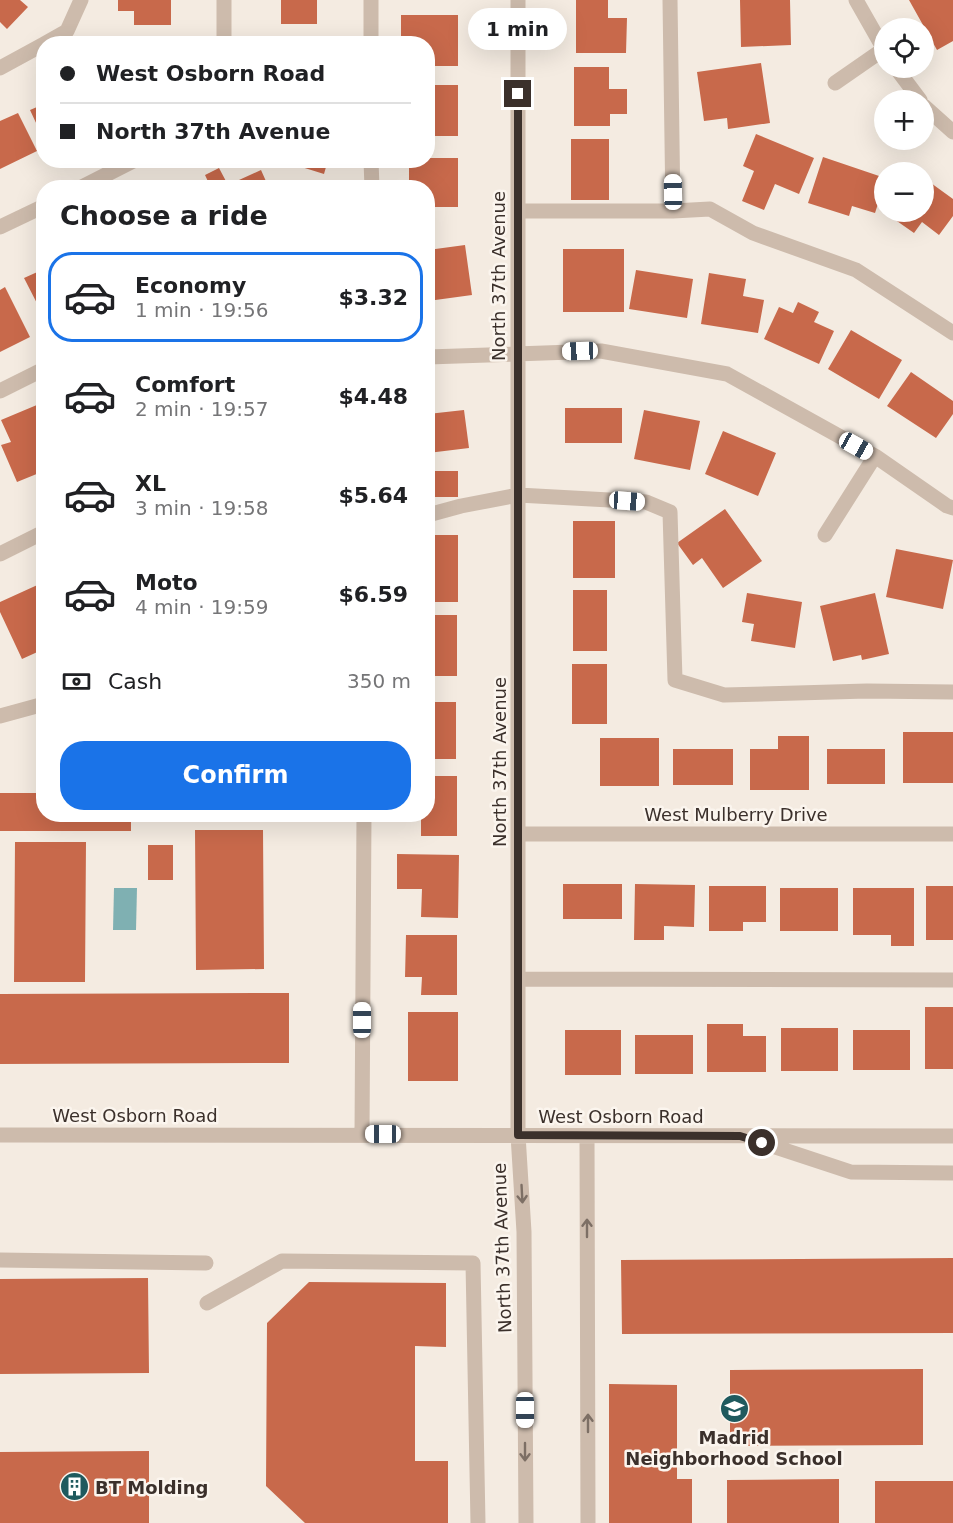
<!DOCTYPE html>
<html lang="en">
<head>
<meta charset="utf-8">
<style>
	:root { --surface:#fff; --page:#f2f2f2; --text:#202124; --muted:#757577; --line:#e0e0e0; --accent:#1a73e8 }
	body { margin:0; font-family:"DejaVu Sans",sans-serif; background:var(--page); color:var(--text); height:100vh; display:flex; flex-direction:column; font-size:22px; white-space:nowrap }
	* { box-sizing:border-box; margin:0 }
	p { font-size:20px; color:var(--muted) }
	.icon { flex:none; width:33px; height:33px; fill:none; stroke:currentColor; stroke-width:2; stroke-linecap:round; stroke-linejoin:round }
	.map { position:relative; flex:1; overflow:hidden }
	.panel { position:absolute; left:36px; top:180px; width:399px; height:642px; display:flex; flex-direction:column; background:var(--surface); border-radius:24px; box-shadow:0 6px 24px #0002 }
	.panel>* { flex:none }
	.guide { position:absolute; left:36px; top:36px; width:399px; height:132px; border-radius:24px; box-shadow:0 6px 24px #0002; display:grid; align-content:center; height:132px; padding:0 24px; background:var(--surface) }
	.tools { position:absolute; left:874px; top:18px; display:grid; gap:12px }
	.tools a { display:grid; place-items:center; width:60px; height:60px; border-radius:50%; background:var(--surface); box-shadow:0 6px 24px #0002; font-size:30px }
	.end { position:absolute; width:27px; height:27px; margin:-14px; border:8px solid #3b302b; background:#fff; box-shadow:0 0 0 3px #fff }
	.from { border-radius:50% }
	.bubble { position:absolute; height:42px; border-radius:21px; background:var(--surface); box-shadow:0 6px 24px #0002; font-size:20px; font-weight:700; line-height:42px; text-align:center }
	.car { position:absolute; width:18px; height:36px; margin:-18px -9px; border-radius:8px; box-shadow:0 0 4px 2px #0007; background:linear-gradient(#fff 24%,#345 0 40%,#fff 0 76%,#345 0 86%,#fff 0) }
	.guide b { display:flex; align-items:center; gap:21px; height:57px; font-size:22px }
	.guide b+b { border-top:2px solid var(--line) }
	.guide i { width:15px; height:15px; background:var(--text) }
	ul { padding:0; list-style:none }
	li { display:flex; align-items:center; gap:18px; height:90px; margin:0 12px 9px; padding:0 12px; border:3px solid transparent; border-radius:24px }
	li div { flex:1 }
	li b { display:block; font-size:22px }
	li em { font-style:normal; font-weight:700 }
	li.selected { border-color:var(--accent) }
	li>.icon { width:54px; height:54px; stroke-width:1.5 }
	h2 { padding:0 24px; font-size:27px; line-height:72px }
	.pay { display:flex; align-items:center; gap:15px; height:66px; padding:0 24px; font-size:22px }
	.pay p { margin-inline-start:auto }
	.button { display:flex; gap:12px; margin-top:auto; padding:12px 24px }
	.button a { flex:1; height:69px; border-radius:24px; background:var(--accent); color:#fff; font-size:24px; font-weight:700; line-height:69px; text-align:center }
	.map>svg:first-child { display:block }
	.water { fill:#7fb0b2 }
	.building { fill:#c8694b }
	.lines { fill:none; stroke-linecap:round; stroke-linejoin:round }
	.minor { stroke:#cdbbac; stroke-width:15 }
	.oneway { stroke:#7d6f65 }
	.route { stroke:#3b302b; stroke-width:8 }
	.labels { text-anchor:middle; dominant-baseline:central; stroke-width:5; stroke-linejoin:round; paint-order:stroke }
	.street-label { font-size:18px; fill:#3b302b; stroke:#fbf5ee }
	.poi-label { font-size:18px; font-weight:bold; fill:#3b302b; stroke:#fbf5ee }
</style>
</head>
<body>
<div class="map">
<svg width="953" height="1523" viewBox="0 0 953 1523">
	<rect width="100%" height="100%" fill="#f4ebe1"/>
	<path class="water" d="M114,888H137L136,930H113Z"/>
	<path class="building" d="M0,0H20L28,7L7,29L0,22Z
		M118,0H171V25H134V11H118Z
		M281,0H317V24H281Z
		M576,0H608V18H627L626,53H576Z
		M740,0H790L791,45L741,47Z
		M909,0H953V41L937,50Z
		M401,15H458V66H428V44H401Z
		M761,63L770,123L728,129L727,118L704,121L697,72Z
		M574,67H609V89H627V114H610V126H574Z
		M428,85H458V136H428Z
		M44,104V140L30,110Z
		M18,113L37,151L0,169V121Z
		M756,134L814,158L799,194L775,184L764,210L742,201L754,171L743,166Z
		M571,139H609V200H571Z
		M823,157L885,178V182L875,213L852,206L849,216L808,203Z
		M428,158H458V207H428V188H409V160H428Z
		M279,160H328L324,174Z
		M219,168L228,185L261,170L269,188H211L205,175Z
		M924,178L953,199V216L939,235L922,222L914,233L884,212H924Z
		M465,245L472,295L428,301V250Z
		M563,249H624V312H563Z
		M44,269V317L24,278Z
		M636,270L693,279L687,318L629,309Z
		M709,273L746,279L743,296L764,300L758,333L701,324Z
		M5,287L30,337L0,352V290Z
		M798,302L819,312L814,322L834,331L819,364L764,339L779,307L793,313Z
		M851,330L902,360L879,399L828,369Z
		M911,372L953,401V414L936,438L887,406Z
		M44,402V471L17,482L1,445L11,442L1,420Z
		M565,408H622V443H565Z
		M464,410L469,448L428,453V414Z
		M644,410L700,421L690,470L634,459Z
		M723,431L776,453L758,496L705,474Z
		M428,471H458V497H428Z
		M725,509L762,561L723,588L702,558L693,565L677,543Z
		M573,521H615V578H573Z
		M428,535H458V602H428Z
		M896,549L953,560L943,609L886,597Z
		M44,582V649L22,659L0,612V602Z
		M573,590H607V651H573Z
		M747,593L802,602L795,648L751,641L754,624L742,622Z
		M875,593L889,654L862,660L861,655L833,661L820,606Z
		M428,615H457V676H428Z
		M572,664H607V724H572Z
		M428,702H456V759H428Z
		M903,732H953V783H903Z
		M778,736H809V790H750V749H778Z
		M600,738H659V786H600Z
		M673,749H733V785H673Z
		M827,749H885V784H827Z
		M428,776H457V836H421V814H428Z
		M0,793H44V814H131V831H0Z
		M149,814H301V818H149Z
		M195,830H263L264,969L196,970Z
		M15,842H86L85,982H14Z
		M148,845H173V880H148Z
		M397,854L459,855L458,918L421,917L422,889H397Z
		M563,884H622V919H563Z
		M635,884L695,885L694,927L664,926V940H634Z
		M709,886H766V922H743V931H709Z
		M926,886H953V940H926Z
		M780,888H838V931H780Z
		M853,888H914V946H891V935H853Z
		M406,935H457V995H421L422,977H405Z
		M289,993V1063L0,1064V994Z
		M925,1007H953V1069H925Z
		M408,1012H458V1081H408Z
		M707,1024H743V1036H766V1072H707Z
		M781,1028H838V1071H781Z
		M565,1030H621V1075H565Z
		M853,1030H910V1070H853Z
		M635,1035H693V1074H635Z
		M953,1258V1333L622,1334L621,1260Z
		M148,1278L149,1373L0,1374V1279Z
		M309,1282L446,1283V1347L415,1346V1461H448V1523H305L266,1486L267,1323Z
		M923,1369V1445L730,1446V1370Z
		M609,1384L677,1385V1479H692V1523H609Z
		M149,1451V1523H0V1452Z
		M839,1479V1523H727V1480Z
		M875,1481H953V1523H875Z"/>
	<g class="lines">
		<path class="minor" d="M371,0V44
			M518,0V1135L524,1232L526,1523
			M670,0L673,211
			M856,0L885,51
			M44,44L67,31L81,0
			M224,44V0
			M0,68L44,44
			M896,68L920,100
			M835,83L884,49
			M924,106L953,132
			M371,160L372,188
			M80,188L135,160
			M518,211H673L710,209L753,233L856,270L953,333
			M0,227L44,206
			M428,357L601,351L727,374L875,456L947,506L953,508
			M0,391L44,369
			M428,515L461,506L518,495L646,502L670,512L675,680L724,695L867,691L953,692
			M825,535L875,456
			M0,554L44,532
			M0,716L44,704
			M519,834H953
			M518,979L953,980
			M362,1134L364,814
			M0,1135L953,1136
			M587,1136L588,1523
			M754,1140L851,1172L953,1173
			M0,1260L206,1263
			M207,1303L282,1261L473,1263L478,1523"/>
	</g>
	<defs><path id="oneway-shaft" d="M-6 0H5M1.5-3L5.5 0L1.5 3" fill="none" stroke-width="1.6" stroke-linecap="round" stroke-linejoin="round" transform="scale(1.5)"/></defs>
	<g class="oneway">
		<use href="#oneway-shaft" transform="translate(522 1194) rotate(87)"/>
		<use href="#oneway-shaft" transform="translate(587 1228) rotate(-90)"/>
		<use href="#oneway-shaft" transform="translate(588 1423) rotate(-90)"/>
		<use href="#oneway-shaft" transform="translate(525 1452) rotate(90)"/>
	</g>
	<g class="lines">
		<path class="route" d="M518,94V1135L740,1136L762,1143"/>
	</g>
	<defs>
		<symbol id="school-disc" viewBox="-11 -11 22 22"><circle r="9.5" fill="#1f5a5e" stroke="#fbf5ee"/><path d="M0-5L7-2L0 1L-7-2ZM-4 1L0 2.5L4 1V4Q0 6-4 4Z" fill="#fff"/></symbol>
		<symbol id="building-disc" viewBox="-11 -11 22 22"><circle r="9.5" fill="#1f5a5e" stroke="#fbf5ee"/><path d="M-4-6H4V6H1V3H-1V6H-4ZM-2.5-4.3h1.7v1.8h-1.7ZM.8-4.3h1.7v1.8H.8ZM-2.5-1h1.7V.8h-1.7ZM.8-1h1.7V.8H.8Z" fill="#fff"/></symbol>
	</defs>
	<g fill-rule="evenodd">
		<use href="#school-disc" x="718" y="1392" width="33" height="33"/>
		<use href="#building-disc" x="58" y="1470" width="33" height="33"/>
	</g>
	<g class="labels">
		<g class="street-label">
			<text transform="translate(498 276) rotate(-90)">North 37th Avenue</text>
			<text transform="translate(499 762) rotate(-90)">North 37th Avenue</text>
			<text x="736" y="814">West Mulberry Drive</text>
			<text x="135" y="1115">West Osborn Road</text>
			<text x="621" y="1116">West Osborn Road</text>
			<text transform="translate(502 1248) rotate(-92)">North 37th Avenue</text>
		</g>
		<g class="poi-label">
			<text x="734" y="1437">Madrid<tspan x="734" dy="21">Neighborhood School</tspan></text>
			<text x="95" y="1487" text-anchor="start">BT Molding</text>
		</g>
	</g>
</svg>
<div class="tools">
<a><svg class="icon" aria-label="locate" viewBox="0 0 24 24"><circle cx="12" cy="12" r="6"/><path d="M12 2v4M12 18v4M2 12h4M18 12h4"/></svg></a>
<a>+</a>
<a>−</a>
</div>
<i class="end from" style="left:762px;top:1143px"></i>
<i class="end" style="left:518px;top:94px"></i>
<div class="bubble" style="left:468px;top:8px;width:99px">1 min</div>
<i class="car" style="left:673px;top:192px;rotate:359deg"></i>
<i class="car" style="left:580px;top:351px;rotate:268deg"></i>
<i class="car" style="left:856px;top:446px;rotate:119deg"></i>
<i class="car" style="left:627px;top:501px;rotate:94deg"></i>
<i class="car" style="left:362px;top:1020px;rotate:0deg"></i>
<i class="car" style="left:383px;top:1134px;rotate:270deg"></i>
<i class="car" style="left:525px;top:1410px;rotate:180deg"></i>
<div class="guide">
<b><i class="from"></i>West Osborn Road</b>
<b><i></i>North 37th Avenue</b>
</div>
<section class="panel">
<h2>Choose a ride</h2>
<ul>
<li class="selected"><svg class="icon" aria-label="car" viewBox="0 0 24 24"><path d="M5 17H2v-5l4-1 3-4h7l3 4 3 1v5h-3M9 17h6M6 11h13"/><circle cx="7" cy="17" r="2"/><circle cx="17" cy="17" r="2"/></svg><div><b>Economy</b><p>1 min · 19:56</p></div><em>$3.32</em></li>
<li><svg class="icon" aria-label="car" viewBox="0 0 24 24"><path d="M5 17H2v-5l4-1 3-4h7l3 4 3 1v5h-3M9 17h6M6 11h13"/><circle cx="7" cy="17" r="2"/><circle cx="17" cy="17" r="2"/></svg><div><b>Comfort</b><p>2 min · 19:57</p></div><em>$4.48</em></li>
<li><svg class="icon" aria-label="car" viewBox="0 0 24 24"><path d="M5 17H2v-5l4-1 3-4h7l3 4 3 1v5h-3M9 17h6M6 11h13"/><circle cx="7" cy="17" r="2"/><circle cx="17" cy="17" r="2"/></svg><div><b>XL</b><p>3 min · 19:58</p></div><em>$5.64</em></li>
<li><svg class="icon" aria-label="car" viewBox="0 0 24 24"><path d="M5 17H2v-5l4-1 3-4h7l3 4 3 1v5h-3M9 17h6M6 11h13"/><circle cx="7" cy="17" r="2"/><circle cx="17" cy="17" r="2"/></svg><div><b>Moto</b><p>4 min · 19:59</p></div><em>$6.59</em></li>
</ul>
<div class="pay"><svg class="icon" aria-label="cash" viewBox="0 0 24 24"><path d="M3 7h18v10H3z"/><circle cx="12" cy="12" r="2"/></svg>Cash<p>350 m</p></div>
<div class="button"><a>Confirm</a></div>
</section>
</div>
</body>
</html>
